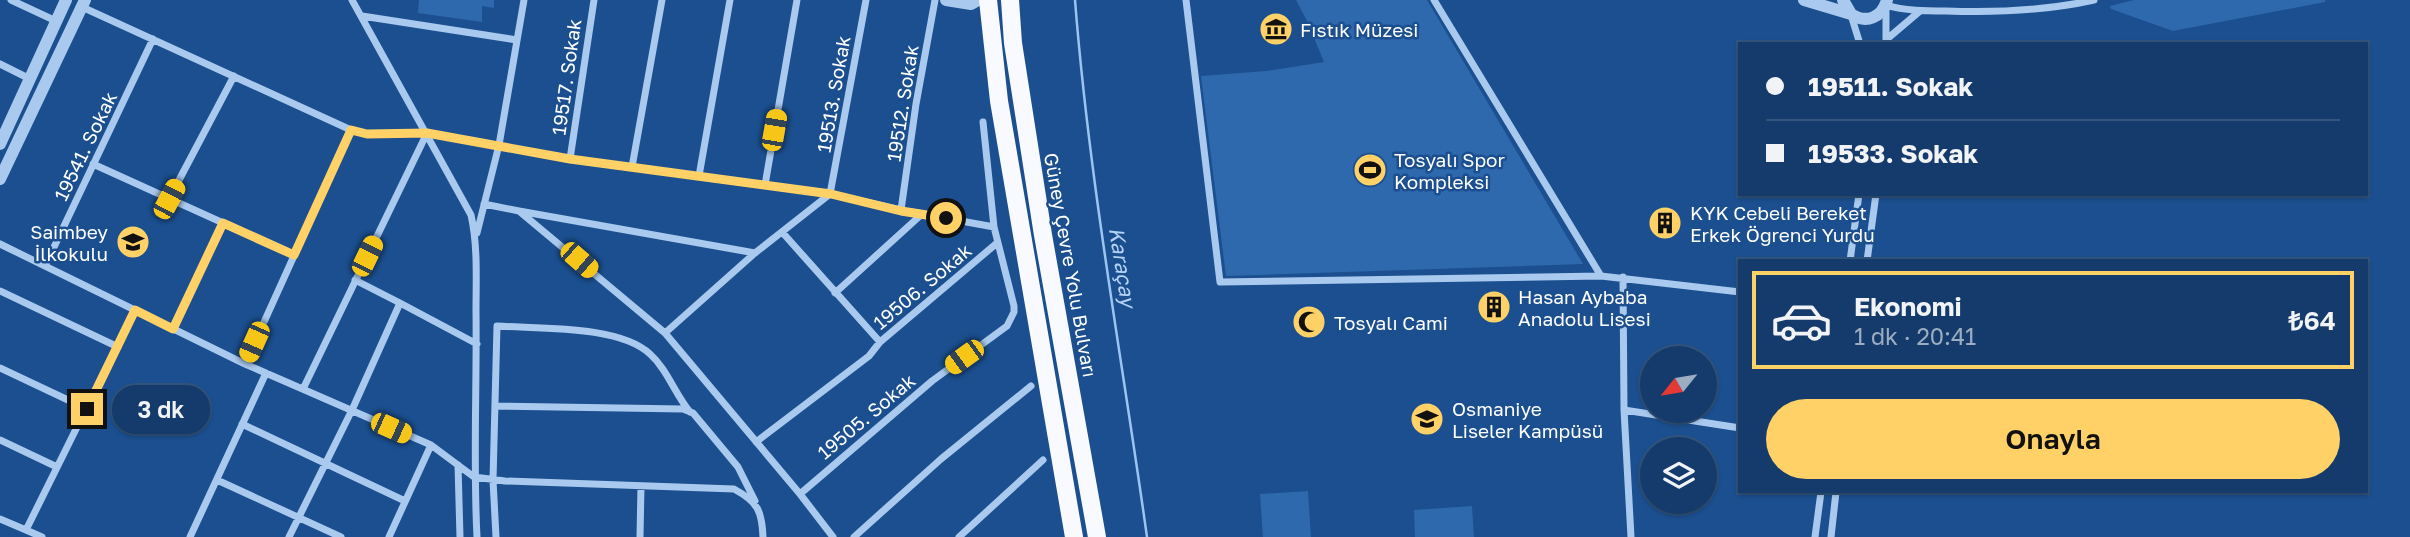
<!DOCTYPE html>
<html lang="tr">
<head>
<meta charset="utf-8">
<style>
	:root { --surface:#143b6b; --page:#1d4271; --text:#f1f3f6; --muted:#9dadc1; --line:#33557e; --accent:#ffd166 }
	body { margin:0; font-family:"Golos Text",sans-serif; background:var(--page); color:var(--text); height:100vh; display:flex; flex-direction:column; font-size:26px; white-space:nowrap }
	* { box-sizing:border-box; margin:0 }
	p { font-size:23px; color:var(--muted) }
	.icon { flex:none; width:38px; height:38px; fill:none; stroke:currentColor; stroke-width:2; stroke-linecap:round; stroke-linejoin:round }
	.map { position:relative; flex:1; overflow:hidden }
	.sheet { position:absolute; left:1738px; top:259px; width:630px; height:234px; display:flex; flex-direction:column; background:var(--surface); border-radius:0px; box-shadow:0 2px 5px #0004,0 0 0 2px var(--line) }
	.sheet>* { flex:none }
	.hud { position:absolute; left:1738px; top:42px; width:630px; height:154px; border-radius:0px; box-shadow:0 2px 5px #0004,0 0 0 2px var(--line); display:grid; align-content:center; height:154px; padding:0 28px; background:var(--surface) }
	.needle { width:46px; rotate:240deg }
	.tools { position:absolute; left:1640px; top:346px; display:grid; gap:14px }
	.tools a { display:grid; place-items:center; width:77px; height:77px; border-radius:50%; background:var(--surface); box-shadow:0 2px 5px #0004,0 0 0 2px var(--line); font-size:35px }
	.end { position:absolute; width:32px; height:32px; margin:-16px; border:9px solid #ffd166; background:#111; box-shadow:0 0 0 4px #111 }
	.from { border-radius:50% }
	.bubble { position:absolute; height:49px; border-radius:24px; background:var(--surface); box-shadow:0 2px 5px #0004,0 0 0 2px var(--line); font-size:23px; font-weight:600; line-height:49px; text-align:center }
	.car { position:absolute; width:21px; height:42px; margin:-21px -10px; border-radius:9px; box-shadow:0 0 5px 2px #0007; background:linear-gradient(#f5c518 24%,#345 0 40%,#f5c518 0 76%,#345 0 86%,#f5c518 0) }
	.hud b { display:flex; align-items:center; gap:24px; height:66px; font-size:26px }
	.hud b+b { border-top:2px solid var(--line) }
	.hud i { width:18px; height:18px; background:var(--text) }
	ul { padding:12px 0 0; list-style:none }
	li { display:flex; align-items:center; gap:21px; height:98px; margin:0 14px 10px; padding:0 14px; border:4px solid var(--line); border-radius:0px }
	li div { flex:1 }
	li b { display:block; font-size:26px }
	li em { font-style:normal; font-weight:600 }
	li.current { border-color:var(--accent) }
	li>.icon { width:63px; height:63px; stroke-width:1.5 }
	.action { display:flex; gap:14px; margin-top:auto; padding:14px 28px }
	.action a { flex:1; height:80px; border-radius:42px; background:var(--accent); color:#111; font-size:28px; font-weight:600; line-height:80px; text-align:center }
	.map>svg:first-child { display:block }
	.green { fill:#2e69ad }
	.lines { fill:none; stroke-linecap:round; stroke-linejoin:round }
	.stream { stroke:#9cc4f0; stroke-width:2.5 }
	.minor { stroke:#a9c9ee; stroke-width:7 }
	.tertiary { stroke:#a9c9ee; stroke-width:12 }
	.trunk { stroke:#f8faff; stroke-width:18 }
	.route { stroke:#ffd166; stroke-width:9 }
	.labels { text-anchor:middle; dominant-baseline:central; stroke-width:5; stroke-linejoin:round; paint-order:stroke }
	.poi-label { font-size:19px; fill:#fff; stroke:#1b4f8f; text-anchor:start }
	.street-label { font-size:19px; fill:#fff; stroke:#1b4f8f }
	.water-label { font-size:21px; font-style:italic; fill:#b5d3f5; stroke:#1b4f8f }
</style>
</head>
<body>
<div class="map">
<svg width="2410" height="537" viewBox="0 0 2410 537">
	<rect width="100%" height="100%" fill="#1b4f8f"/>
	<path class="green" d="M419,0H494V8L482,6V22L418,13Z
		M1296,0H1427L1583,264L1226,276L1201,76L1266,71L1324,62L1307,21Z
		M2134,0H2325V2L2173,31L2111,9L2110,6Z
		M1308,491L1311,537H1263L1260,494Z
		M1472,506L1474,537H1415L1414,510Z"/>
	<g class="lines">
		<path class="stream" d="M1075,0C1089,180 1122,358 1147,537"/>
		<path class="minor" d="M11,0L56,21
			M352,0L471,215C478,246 476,280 476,311C477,387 473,462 477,537
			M1186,0L1220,282L1601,276L1740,292
			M1434,0L1601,276
			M82,7L351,130
			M1851,15L1860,44
			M362,16L517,40
			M1887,39L1920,11
			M1886,44V5C1905,11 1926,11 1946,11C1997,13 2044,11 2094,0
			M0,64L30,79
			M570,159L594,0
			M93,164L294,255
			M632,167L662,0
			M699,176L730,0
			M765,185L797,0
			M169,199L234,76
			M484,204L519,211L665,333L800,494L833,537
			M901,210L916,104L935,0
			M519,211L755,253
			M782,232L880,342
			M477,233L499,145L524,0
			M0,244L245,364L431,445L474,477L505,481L734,489C758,502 762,511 763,537
			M1850,261L1859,194
			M1867,261L1876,194
			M45,266L153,39
			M1623,277L1624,410L1631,537
			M0,291L118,347
			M835,293L922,214
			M400,303L477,344
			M173,329L223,223
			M665,333L755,253L830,194L866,0
			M245,364L351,130L367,134L427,133L570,159L830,194L901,210L994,227
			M0,368L87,409
			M303,389L427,133
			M495,406L683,409L693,413L738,467L755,501
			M1624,410L1740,428
			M242,424L405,501
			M0,440L57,467
			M756,442L869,356L880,342L997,243
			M458,465L460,537
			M217,480L341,537
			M800,494L932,381L1007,326L1014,312V306L994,227L983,122
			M0,519L26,530
			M42,537L26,530L135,310
			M190,537L266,373
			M289,537L352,410L400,303L355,280
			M389,537L431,445
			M496,537L493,480L497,326C539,329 619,325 650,354C667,369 675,394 690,412
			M640,537L641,486
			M854,537L941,459L1031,386
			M959,537L1043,460
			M1815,537L1821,492
			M1831,537L1836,492"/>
		<path class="tertiary" d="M946,0L971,4L978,0
			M1804,0L1851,14
			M1843,0L1851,14C1866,24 1882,18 1887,0
			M0,144L66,0
			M0,179L85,0"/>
		<path class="trunk" d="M988,0L999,101L1074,537
			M1010,0L1013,43L1043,235L1097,537"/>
	</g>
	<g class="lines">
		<path class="route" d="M87,409L135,310L173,329L223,223L294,255L351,130L367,134L427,133L570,159L831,194L901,211L946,218"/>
	</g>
	<defs>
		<symbol id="museum-disc" viewBox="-11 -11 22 22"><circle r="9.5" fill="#ffd166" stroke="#1b4f8f"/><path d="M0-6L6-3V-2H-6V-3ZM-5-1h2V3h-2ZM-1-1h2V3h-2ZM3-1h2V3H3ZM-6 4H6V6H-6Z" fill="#111"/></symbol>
		<symbol id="stadium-disc" viewBox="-11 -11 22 22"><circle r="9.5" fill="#ffd166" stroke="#1b4f8f"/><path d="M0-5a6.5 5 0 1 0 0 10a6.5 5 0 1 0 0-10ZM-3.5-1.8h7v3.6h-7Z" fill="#111"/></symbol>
		<symbol id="building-disc" viewBox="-11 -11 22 22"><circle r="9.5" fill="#ffd166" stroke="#1b4f8f"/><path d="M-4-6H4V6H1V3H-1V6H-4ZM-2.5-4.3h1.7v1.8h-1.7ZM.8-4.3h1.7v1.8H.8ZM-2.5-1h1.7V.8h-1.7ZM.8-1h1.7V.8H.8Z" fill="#111"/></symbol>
		<symbol id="school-disc" viewBox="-11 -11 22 22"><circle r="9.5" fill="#ffd166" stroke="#1b4f8f"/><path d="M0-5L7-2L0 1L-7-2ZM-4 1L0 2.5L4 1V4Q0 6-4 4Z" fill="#111"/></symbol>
		<symbol id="mosque-disc" viewBox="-11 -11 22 22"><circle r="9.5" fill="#ffd166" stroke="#1b4f8f"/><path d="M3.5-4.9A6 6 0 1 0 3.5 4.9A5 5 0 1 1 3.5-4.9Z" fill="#111"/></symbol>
	</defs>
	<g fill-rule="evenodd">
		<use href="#museum-disc" x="1257" y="10" width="38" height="38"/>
		<use href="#stadium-disc" x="1351" y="151" width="38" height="38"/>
		<use href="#building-disc" x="1646" y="204" width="38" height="38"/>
		<use href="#school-disc" x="114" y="223" width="38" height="38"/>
		<use href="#building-disc" x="1475" y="288" width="38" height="38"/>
		<use href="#mosque-disc" x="1290" y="303" width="38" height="38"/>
		<use href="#school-disc" x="1408" y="400" width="38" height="38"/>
	</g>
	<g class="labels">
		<g class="poi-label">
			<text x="1300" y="29">Fıstık Müzesi</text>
			<text x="1394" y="159">Tosyalı Spor<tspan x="1394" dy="22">Kompleksi</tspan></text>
			<text x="1690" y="212">KYK Cebeli Bereket<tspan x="1690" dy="22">Erkek Öğrenci Yurdu</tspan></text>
			<text x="108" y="231" text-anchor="end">Saimbey<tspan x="108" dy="22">İlkokulu</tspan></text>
			<text x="1518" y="296">Hasan Aybaba<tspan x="1518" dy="22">Anadolu Lisesi</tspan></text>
			<text x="1334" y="322">Tosyalı Cami</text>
			<text x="1452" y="408">Osmaniye<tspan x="1452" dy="22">Liseler Kampüsü</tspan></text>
		</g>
		<g class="street-label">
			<text transform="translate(566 77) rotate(-82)">19517. Sokak</text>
			<text transform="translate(833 94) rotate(-80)">19513. Sokak</text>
			<text transform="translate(902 103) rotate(-81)">19512. Sokak</text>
			<text transform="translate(85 146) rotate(-64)">19541. Sokak</text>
			<text transform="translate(1071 265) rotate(80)">Güney Çevre Yolu Bulvarı</text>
			<text transform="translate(922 286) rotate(-40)">19506. Sokak</text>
			<text transform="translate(866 416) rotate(-40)">19505. Sokak</text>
		</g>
		<g class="water-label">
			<text transform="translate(1123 267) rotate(81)">Karaçay</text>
		</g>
	</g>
</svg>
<div class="tools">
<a><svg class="needle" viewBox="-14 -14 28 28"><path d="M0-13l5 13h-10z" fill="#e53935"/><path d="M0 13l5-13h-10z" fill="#9dadc1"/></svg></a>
<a><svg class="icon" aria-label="layers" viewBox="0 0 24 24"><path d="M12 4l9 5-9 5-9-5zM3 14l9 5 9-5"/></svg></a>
</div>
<i class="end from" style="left:946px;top:218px"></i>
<i class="end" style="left:87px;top:409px"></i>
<div class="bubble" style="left:112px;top:385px;width:98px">3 dk</div>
<i class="car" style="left:774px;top:130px;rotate:10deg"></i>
<i class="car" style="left:169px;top:199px;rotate:28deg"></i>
<i class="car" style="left:367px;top:256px;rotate:26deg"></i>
<i class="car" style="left:579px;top:260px;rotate:131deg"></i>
<i class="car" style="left:254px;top:342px;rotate:204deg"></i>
<i class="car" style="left:964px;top:357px;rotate:234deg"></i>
<i class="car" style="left:391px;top:428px;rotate:114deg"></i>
<div class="hud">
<b><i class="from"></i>19511. Sokak</b>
<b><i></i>19533. Sokak</b>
</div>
<section class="sheet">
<ul>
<li class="current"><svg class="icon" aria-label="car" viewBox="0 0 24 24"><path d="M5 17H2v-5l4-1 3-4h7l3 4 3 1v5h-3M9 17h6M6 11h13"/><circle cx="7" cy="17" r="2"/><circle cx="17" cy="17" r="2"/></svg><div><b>Ekonomi</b><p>1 dk · 20:41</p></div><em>₺64</em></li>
</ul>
<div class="action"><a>Onayla</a></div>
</section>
</div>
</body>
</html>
